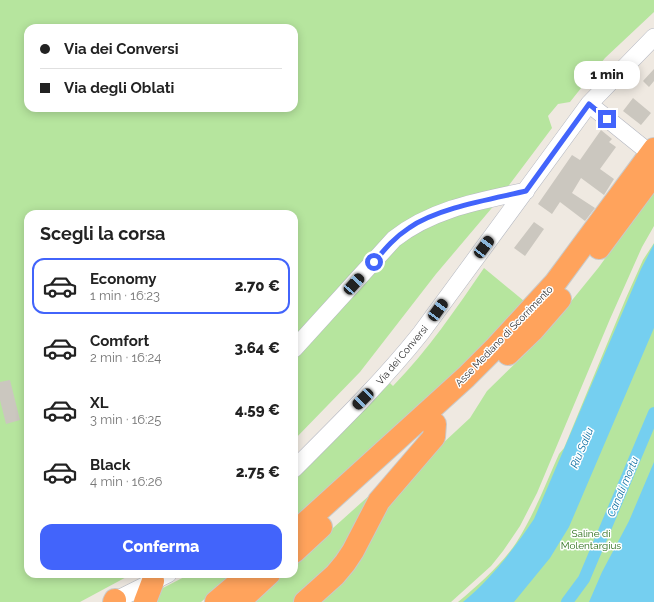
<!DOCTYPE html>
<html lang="it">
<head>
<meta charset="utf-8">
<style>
	:root { --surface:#fff; --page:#f6f6f6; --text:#222; --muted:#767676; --line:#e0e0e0; --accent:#4264fb }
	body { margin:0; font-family:Raleway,sans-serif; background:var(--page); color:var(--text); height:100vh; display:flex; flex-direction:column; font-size:15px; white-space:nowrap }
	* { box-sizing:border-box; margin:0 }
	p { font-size:13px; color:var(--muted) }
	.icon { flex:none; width:22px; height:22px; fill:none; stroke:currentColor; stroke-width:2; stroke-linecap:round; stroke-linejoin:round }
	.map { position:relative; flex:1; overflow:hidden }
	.side { position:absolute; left:24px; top:210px; width:274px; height:368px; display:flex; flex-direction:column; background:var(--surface); border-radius:12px; box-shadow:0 2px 10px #0003 }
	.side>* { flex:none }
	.guide { position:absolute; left:24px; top:24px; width:274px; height:88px; border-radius:12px; box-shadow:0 2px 10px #0003; display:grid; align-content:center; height:88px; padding:0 16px; background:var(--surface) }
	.end { position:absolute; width:18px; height:18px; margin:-9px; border:5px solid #4264fb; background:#fff; box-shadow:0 0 0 2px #fff }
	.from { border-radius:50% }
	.bubble { position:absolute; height:28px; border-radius:12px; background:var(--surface); box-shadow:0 2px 10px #0003; font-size:13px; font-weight:800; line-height:28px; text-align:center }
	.car { position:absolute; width:12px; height:24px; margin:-12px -6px; border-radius:5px; box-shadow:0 0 3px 1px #0007; background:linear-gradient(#222 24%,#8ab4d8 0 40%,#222 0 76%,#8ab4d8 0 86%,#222 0) }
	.guide b { display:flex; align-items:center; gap:14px; height:38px; font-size:15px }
	.guide b+b { border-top:1px solid var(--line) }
	.guide i { width:10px; height:10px; background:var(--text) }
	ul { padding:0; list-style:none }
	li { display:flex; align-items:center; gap:12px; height:56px; margin:0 8px 6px; padding:0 8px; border:2px solid transparent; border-radius:12px }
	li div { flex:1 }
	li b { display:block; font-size:15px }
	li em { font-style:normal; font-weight:800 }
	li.current { border-color:var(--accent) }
	li>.icon { width:36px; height:36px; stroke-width:1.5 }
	h2 { padding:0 16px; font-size:18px; line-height:48px }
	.cta { display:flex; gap:8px; margin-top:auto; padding:8px 16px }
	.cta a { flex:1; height:46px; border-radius:12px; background:var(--accent); color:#fff; font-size:16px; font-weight:800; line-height:46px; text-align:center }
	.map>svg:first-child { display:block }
	.green { fill:#b6e59e; fill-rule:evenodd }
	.water { fill:#75cff0 }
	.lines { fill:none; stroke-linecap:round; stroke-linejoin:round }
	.canal { stroke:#75cff0; stroke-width:12 }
	.building { fill:#cbc7bf }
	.minor-casing { stroke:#b4b7c1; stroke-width:18 }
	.highway-casing { stroke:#c9c9c9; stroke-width:24 }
	.minor { stroke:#fff; stroke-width:17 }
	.highway { stroke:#ffa35c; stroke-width:22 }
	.route { stroke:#4264fb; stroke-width:5 }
	.labels { text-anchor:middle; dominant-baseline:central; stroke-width:3; stroke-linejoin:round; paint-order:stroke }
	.street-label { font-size:10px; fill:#2e2e2e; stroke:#fff }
	.park-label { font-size:10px; fill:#2c6e1b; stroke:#fff }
	.water-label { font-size:11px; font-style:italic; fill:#0d6fa3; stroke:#fff }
</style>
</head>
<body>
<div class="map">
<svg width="654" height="602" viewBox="0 0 654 602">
	<rect width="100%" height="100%" fill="#efe9e1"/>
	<path class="green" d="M0,0H654V12L605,58L570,102L558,104L548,116L552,128L491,209L436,274L360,372L294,440V214H28V574H132L80,602H0ZM28,28H294V108H28Z
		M654,190V226L642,247L610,319L537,493L520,526L503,551L491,566L451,602H314L413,471L470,418L487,391L529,350L573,299L599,267Z
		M654,243V602H458C478,585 501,565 516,543C534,515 546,483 559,454L564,448L626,298L643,260Z
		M484,268L524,301L478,352L294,521V481L390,383L393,386C428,350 456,309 484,268Z
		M381,485C365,515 324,590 294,602C286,602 257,602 248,602L281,574H294V563Z
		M190,574H234L201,602H152L159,590Z"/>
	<path class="water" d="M654,244V328L569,527L550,558L514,602H463C492,578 513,550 534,519L641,269Z
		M654,462V602H589L602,572L629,521Z"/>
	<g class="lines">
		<path class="canal" d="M567,602L584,579L654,413"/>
	</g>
	<path class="building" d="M654,69V81L649,87L643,81Z
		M633,98L651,113L641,125L623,111Z
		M601,130L612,139L609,142L616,147L600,169L614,179L604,195L581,178L572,193L595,208L585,221L560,202L552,214L538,204L572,155L580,160Z
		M534,222L544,229L525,256L514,248Z
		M10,380L20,420L6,424L0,400V382Z"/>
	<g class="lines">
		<defs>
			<path id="minor" d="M589,104L641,146
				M294,349L394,239C432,209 479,201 526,191
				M294,469C338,425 382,382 421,333L589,104L654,37
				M112,602L168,574"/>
			<path id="highway" d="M599,248L654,174
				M508,354L533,330L560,299
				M294,533L466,377L496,347L555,283L654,149
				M294,552L321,527
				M242,599L269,574
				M114,602L115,600
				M145,602L153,581
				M216,602L249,574
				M305,602L335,575L345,563L353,551L379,501L434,437L435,424"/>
		</defs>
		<use href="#minor" class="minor-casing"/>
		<use href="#highway" class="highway-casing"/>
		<use href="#minor" class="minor"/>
		<use href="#highway" class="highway"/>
	</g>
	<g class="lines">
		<path class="route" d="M374,262C385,249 395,237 409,228C437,208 492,199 526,191L589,104L607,119"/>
	</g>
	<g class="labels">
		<g class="street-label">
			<text transform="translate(504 336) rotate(-46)">Asse Mediano di Scorrimento</text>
			<text transform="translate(402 355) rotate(-50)">Via dei Conversi</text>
		</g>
		<g class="park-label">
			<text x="591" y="533">Saline di<tspan x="591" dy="12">Molentargius</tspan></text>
		</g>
		<g class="water-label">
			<text transform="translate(582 448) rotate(-67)">Riu Saliu</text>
			<text transform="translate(623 487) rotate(-67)">Canali mortu</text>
		</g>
	</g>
</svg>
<i class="end from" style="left:374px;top:262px"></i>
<i class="end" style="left:607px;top:119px"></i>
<div class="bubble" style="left:574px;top:61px;width:66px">1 min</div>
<i class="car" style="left:484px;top:247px;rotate:37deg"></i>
<i class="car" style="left:354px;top:284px;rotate:42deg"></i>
<i class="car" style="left:438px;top:310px;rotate:36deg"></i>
<i class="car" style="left:363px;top:399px;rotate:225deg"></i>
<div class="guide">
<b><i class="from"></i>Via dei Conversi</b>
<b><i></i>Via degli Oblati</b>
</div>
<section class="side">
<h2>Scegli la corsa</h2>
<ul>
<li class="current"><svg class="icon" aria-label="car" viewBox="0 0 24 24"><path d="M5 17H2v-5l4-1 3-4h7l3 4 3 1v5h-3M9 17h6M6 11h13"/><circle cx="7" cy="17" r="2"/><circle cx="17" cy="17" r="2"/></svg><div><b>Economy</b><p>1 min · 16:23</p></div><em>2.70 €</em></li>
<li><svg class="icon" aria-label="car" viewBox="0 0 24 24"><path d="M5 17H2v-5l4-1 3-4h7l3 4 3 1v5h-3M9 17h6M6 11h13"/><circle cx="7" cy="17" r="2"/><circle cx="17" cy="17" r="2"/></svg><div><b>Comfort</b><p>2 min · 16:24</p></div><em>3.64 €</em></li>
<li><svg class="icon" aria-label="car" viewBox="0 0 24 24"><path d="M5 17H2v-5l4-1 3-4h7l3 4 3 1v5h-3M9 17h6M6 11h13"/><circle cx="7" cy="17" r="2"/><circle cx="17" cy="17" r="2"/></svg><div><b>XL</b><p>3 min · 16:25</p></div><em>4.59 €</em></li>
<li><svg class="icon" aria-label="car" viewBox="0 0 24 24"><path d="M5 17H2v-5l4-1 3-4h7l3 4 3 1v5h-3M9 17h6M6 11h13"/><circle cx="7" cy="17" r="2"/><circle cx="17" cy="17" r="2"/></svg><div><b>Black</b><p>4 min · 16:26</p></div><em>2.75 €</em></li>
</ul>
<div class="cta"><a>Conferma</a></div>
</section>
</div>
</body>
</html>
